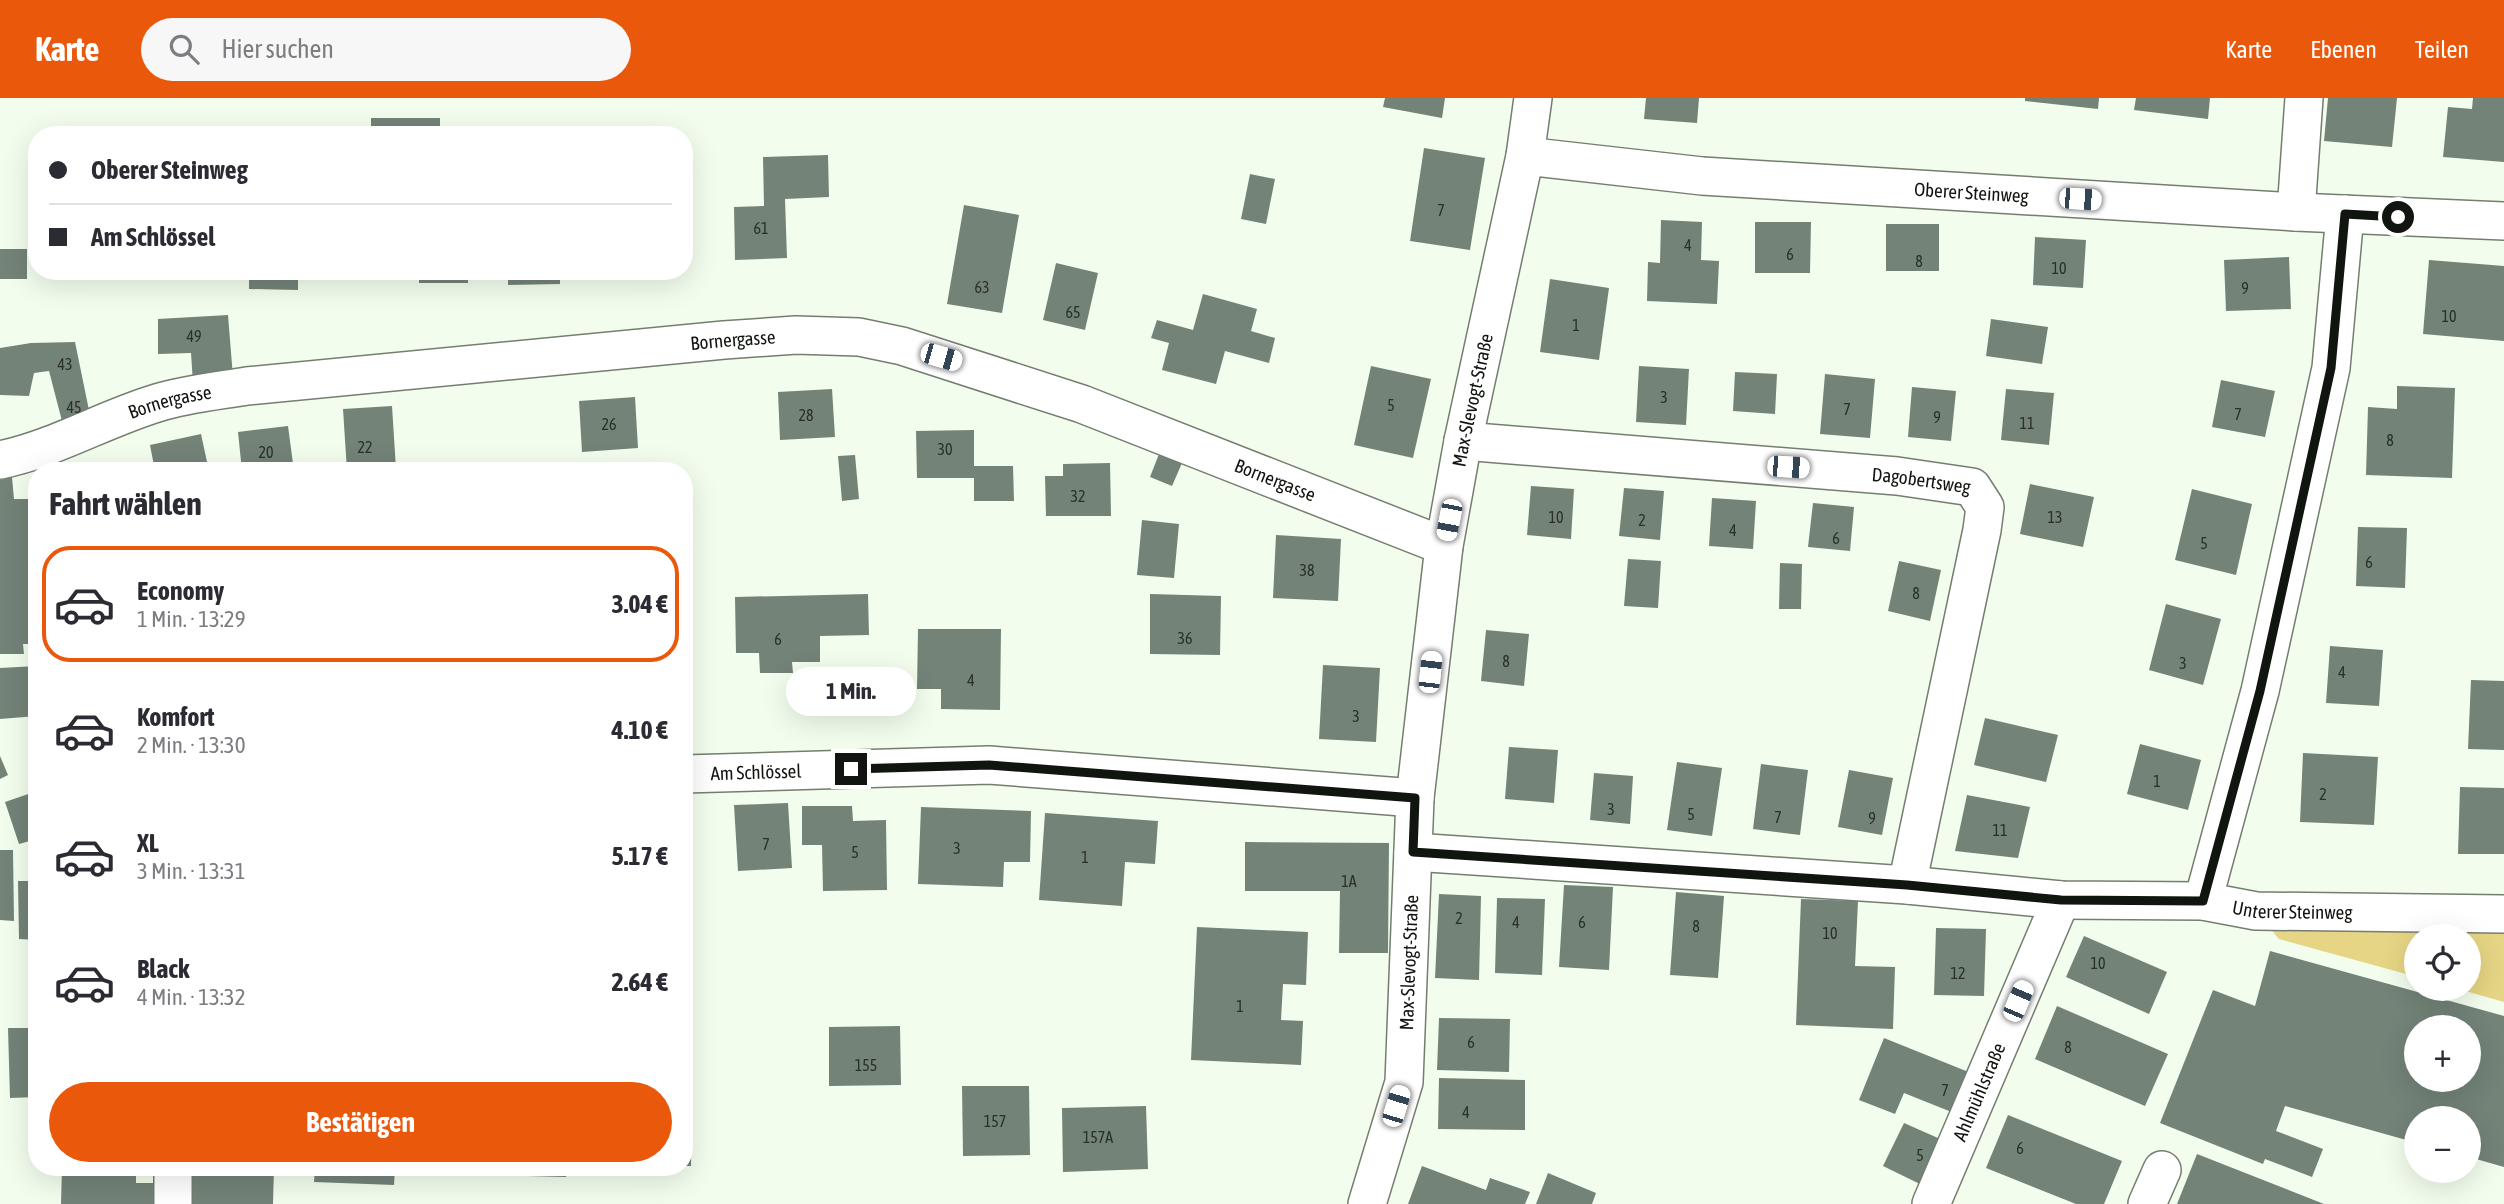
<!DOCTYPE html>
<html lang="de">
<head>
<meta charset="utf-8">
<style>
	:root { --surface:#fff; --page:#f7f7f7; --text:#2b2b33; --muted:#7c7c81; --line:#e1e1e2; --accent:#ea580c }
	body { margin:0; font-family:"Asap Condensed",sans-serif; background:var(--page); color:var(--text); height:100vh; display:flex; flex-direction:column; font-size:26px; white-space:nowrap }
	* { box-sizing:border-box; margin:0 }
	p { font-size:23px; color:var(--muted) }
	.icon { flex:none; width:38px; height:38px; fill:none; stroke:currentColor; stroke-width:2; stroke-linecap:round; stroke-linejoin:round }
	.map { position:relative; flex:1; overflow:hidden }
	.side { position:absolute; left:28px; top:364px; width:665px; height:714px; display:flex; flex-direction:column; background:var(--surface); border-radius:28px; box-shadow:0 7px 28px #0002 }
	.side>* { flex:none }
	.hud { position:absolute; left:28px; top:28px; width:665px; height:154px; border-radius:28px; box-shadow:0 7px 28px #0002; display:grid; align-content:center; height:154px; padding:0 21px; background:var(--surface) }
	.tools { position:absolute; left:2404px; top:826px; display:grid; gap:14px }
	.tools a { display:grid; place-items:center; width:77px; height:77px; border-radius:50%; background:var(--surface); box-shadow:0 7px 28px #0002; font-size:35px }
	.end { position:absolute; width:32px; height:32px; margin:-16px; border:9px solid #11150f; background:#fff; box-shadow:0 0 0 4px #fff }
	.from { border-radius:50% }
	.bubble { position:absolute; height:49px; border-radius:24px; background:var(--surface); box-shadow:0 7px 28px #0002; font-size:23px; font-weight:700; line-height:49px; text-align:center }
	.car { position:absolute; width:21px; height:42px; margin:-21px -10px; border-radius:9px; box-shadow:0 0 5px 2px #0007; background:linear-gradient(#fff 24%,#345 0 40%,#fff 0 76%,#345 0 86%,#fff 0) }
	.hud b { display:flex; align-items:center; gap:24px; height:66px; font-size:26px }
	.hud b+b { border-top:2px solid var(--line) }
	.hud i { width:18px; height:18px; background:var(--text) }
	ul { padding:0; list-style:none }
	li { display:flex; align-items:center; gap:21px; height:116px; margin:0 14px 10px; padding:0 7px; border:4px solid transparent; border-radius:28px }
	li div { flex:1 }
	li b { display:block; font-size:26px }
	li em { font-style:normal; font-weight:700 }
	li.active { border-color:var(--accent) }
	li>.icon { width:63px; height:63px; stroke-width:1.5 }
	h2 { padding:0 21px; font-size:32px; line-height:84px }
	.action { display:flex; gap:14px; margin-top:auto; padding:14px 21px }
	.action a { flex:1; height:80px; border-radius:42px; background:var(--accent); color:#fff; font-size:28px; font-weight:700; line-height:80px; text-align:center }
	header { display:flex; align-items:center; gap:42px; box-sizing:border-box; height:98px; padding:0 35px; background:var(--accent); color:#fff }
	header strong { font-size:33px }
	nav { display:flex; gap:38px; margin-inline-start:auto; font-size:24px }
	.search { width:490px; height:63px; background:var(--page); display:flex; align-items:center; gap:18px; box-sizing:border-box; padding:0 24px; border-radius:38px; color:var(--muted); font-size:26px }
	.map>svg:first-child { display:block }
	.green { fill:#e6d584 }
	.building { fill:#738378; fill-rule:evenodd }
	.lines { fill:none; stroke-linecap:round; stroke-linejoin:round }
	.minor-casing { stroke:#747e70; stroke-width:40 }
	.minor { stroke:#fff; stroke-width:37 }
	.route { stroke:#11150f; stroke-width:9 }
	.labels { text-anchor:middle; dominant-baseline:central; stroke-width:6; stroke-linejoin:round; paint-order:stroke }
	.number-label { font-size:16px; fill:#2a3029 }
	.street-label { font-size:19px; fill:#11150f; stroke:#fff }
</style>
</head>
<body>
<header>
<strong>Karte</strong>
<div class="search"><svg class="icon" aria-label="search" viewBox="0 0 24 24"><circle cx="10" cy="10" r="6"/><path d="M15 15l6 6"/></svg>Hier suchen</div>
<nav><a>Karte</a><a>Ebenen</a><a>Teilen</a></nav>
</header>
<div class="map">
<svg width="2504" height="1106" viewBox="0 0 2504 1106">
	<rect width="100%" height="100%" fill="#f2fded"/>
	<path class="green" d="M2256,813L2504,816V904L2458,891H2469V838H2417V879L2279,841Z"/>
	<path class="building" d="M1385,0H1445L1442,20L1383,9Z
		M1646,0H1699L1697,25L1644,21Z
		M2025,0H2099L2098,11L2025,3Z
		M2136,0H2210L2208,21L2134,12Z
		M2328,0H2397L2392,49L2324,43Z
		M2473,0H2504V64L2443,59L2448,9L2472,11Z
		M371,20H440V37H371Z
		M1424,50L1485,60L1470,152L1410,143Z
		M828,57L829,99L785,101L787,160L735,162L734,109L764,108L763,59Z
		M1250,76L1275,81L1266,126L1241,121Z
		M964,107L1019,117L1002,215L947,206Z
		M1661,122L1702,124L1701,162L1719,163L1717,206L1647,203L1648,164L1660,165Z
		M1755,124H1811L1810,175H1755Z
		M1886,126H1939V173H1886Z
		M2035,139L2086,142L2083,190L2033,187Z
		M0,151H27V181H0Z
		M2289,159L2291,211L2226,213L2224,162Z
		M2429,162L2504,168V243L2423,236Z
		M1056,165L1098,175L1085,232L1043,222Z
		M249,173H298V192L249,191Z
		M419,173H468V185H419Z
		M508,173H560V186L508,187Z
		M1550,181L1609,190L1599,262L1540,254Z
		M1203,196L1257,211L1251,233L1275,240L1269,265L1225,253L1216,286L1162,272L1169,245L1151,240L1157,222L1193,232Z
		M228,217L233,279L193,285L191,255L158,256V221Z
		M1991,221L2048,229L2042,266L1986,258Z
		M75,244L91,322L63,327L49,273L34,275L29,298L0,297V250L31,245Z
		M1371,268L1431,281L1413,360L1354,347Z
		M1639,268L1689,271L1686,327L1636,324Z
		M1735,274L1777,276L1775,316L1733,313Z
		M1825,276L1875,281L1870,340L1820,336Z
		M2221,282L2275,293L2265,339L2212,329Z
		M2397,288L2455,290L2452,380L2366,377L2368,309L2397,311Z
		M1912,289L1956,293L1951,343L1908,339Z
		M832,291L835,339L780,342L778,294Z
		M2006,291L2054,295L2049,347L2001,342Z
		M635,299L638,350L582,354L579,303Z
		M392,308L396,371L347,373L343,311Z
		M288,328L294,373H242L238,334Z
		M974,332V368H1013L1014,403H974V380H917L916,333Z
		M201,336L209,373H155L150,347Z
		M1159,356L1182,365L1172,388L1150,379Z
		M855,357L859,401L842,403L838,358Z
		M1110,365L1111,418H1046L1045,378H1063V366Z
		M12,379L14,401H37V546H23L24,556H0V382Z
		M2030,386L2094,399L2083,449L2020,436Z
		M1531,388L1574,391L1571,441L1527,437Z
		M1624,390L1664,393L1660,442L1619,438Z
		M2192,391L2252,406L2236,477L2175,462Z
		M1712,400L1756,403L1753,451L1709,448Z
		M1813,405L1854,409L1850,453L1808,449Z
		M1142,422L1179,426L1174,480L1137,477Z
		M2358,429L2407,430L2405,490L2356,488Z
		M1276,437L1341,441L1338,503L1273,500Z
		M1628,461L1661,463L1658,510L1624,508Z
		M1899,463L1941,472L1930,523L1888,513Z
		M1780,465L1802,466L1801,511H1779Z
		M868,496L869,537L820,538V564H792L793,575H760L759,555H736L735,499Z
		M1150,496L1221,498L1220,557L1150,556Z
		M2166,506L2221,521L2203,587L2149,572Z
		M918,531H1001L1000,612L941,611V591H917Z
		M1486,532L1529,536L1524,588L1481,583Z
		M2330,548L2383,552L2379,608L2326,605Z
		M1323,567L1380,570L1376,644L1319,641Z
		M37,568V618L0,621V570Z
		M2471,582L2504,583V652L2468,651Z
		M1985,620L2058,637L2046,684L1974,667Z
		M2140,646L2201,662L2188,712L2127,696Z
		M1509,649L1558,652L1554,705L1505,701Z
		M2303,655L2378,659L2374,727L2300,724Z
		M0,658L8,677L0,681Z
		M1677,664L1722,670L1712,738L1667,732Z
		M1761,666L1808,672L1800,737L1753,731Z
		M1849,672L1893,680L1882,737L1838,729Z
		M1594,675L1633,678L1630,726L1590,722Z
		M2460,689L2504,690V756H2458Z
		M37,693V741L19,746L5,704Z
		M1967,697L2030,709L2018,760L1955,753Z
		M788,705L792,770L738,773L734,707Z
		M802,708H852L853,723L886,722L887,792L823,793L822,747H802Z
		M921,709L1031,713L1030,764H1004L1003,789L918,786Z
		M1045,715L1158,723L1155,766L1125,764L1122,808L1039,802Z
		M684,726H688V803L684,804Z
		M1245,744L1389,745L1388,855H1339L1340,793H1245Z
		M0,752H13L14,823L0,822Z
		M18,783H37V842L19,841Z
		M1564,787L1613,789L1609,872L1559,869Z
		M1676,794L1724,798L1718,880L1670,877Z
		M1439,796L1481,798L1479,882L1435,880Z
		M1497,800L1545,801L1542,877L1495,875Z
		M1801,801L1858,803L1855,868L1895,869L1893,931L1796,927Z
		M1197,829L1308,834L1306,887L1283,886L1281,922L1303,923L1301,967L1191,962Z
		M1936,830L1986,831L1984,898L1934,897Z
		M2084,838L2167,874L2149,916L2066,879Z
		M2270,853L2504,918V1069L2469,1059V1020H2417V1045L2285,1008L2276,1033L2323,1051L2312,1079L2265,1061L2263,1066L2160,1025L2213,892L2255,908ZM2417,929H2469V982H2417Z
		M2057,908L2168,956L2145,1008L2035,961Z
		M1439,920L1510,921L1509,974L1437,972Z
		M900,928L901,987L829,988V929Z
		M8,930H37V999L10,1000Z
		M1884,940L1971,975L1954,1015L1904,995L1895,1016L1859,1002Z
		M1439,980L1525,982V1032L1438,1031Z
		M962,988H1029L1030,1057L963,1058Z
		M684,1001L692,1002L691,1068H684Z
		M1146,1008L1148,1071L1063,1074L1062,1010Z
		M2008,1017L2122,1063L2104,1106H2076L1986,1070Z
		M1904,1025L1947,1044L1926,1089L1883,1068Z
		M2197,1056L2324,1106H2177Z
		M1422,1068L1486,1092L1490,1080L1530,1094L1525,1106H1408Z
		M62,1069H136V1085H156V1106H61Z
		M181,1069H274L273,1106H180Z
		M315,1069H395L394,1087L314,1084Z
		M493,1069H567L566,1079L493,1077Z
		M1548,1075L1596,1095L1592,1106H1536Z"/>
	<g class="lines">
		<defs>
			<g id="minor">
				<path id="s1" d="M1525,58L1702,78L2296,114L2504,123"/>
				<path d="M2296,114L2304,0"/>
				<path id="s2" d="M1463,343L1897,378L1972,389L1985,409L1982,432L1907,787"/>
				<path id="s3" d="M0,362C54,351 104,321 157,305C186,296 217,293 247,288L724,242L796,237L859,239L902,248L1082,306L1444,448"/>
				<path id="s4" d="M684,676L989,667L1415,700"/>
				<path id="s5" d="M1413,754L1907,787L2061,802L2203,803L2256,813L2504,816"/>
				<path d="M2203,803L2260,593L2331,270L2345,116"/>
				<path d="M173,1069V1106"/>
				<path id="s6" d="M1367,1106L1404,984L1415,700L1444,448L1463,343L1525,58L1533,0"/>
				<path id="s7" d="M1931,1106L2061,802"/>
				<path d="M2147,1106L2162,1072"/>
			</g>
		</defs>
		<use href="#minor" class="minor-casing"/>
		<use href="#minor" class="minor"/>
	</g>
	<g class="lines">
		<path class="route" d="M851,671L989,667L1415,700L1413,754L1907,787L2061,802L2203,803L2260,593L2331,270L2345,116L2398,119"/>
	</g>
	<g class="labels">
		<g class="number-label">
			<text x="1441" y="112">7</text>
			<text x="761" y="130">61</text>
			<text x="1688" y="147">4</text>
			<text x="1790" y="156">6</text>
			<text x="1919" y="163">8</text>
			<text x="2059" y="170">10</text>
			<text x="982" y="189">63</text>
			<text x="2245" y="190">9</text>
			<text x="1073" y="214">65</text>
			<text x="2449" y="218">10</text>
			<text x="1576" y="227">1</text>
			<text x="194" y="238">49</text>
			<text x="65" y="266">43</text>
			<text x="1664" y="299">3</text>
			<text x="1391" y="307">5</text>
			<text x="74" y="309">45</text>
			<text x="1847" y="311">7</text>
			<text x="2238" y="316">7</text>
			<text x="806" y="317">28</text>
			<text x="1937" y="319">9</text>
			<text x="2027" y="325">11</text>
			<text x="609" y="326">26</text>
			<text x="2390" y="342">8</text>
			<text x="365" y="349">22</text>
			<text x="945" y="351">30</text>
			<text x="266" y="354">20</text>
			<text x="1078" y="398">32</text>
			<text x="1556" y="419">10</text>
			<text x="2055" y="419">13</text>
			<text x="1642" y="422">2</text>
			<text x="1733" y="432">4</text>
			<text x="1836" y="440">6</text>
			<text x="2204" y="445">5</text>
			<text x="2369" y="464">6</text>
			<text x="1307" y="472">38</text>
			<text x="1916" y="495">8</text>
			<text x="1185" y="540">36</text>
			<text x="778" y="541">6</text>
			<text x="1506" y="563">8</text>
			<text x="2183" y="565">3</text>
			<text x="2342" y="574">4</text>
			<text x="971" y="582">4</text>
			<text x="1356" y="618">3</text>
			<text x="2157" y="683">1</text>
			<text x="2323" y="696">2</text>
			<text x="1611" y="711">3</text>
			<text x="1691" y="716">5</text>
			<text x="1778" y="719">7</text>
			<text x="1872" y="720">9</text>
			<text x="2000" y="732">11</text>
			<text x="766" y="746">7</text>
			<text x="957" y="750">3</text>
			<text x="855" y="754">5</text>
			<text x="1085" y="759">1</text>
			<text x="1349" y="783">1A</text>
			<text x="1459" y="820">2</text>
			<text x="1516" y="824">4</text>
			<text x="1582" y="824">6</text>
			<text x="1696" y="828">8</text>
			<text x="1830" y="835">10</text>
			<text x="2098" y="865">10</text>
			<text x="1958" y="875">12</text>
			<text x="1240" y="908">1</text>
			<text x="1471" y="944">6</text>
			<text x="2068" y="949">8</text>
			<text x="866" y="967">155</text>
			<text x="1945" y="992">7</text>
			<text x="1466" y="1014">4</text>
			<text x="995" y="1023">157</text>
			<text x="1098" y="1039">157A</text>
			<text x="2020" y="1050">6</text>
			<text x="1920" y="1057">5</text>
		</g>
		<g class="street-label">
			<text stroke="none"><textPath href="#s1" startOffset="448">Oberer Steinweg</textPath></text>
			<text stroke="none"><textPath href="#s3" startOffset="747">Bornergasse</textPath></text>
			<text stroke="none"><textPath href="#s6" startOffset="814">Max-Slevogt-Straße</textPath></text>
			<text stroke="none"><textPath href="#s3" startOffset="180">Bornergasse</textPath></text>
			<text stroke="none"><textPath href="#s3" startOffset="1314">Bornergasse</textPath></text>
			<text stroke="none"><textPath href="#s2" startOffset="460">Dagobertsweg</textPath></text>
			<text stroke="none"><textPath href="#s4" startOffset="72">Am Schlössel</textPath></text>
			<text stroke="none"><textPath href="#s5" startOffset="882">Unterer Steinweg</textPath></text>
			<text stroke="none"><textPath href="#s6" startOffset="247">Max-Slevogt-Straße</textPath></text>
			<text stroke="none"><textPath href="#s7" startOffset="122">Ahlmühlstraße</textPath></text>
		</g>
	</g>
</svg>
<div class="tools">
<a><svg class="icon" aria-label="locate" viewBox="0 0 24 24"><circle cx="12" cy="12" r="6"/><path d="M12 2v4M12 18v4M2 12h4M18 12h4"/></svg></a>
<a>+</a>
<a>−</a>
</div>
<i class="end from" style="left:2398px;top:119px"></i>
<i class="end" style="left:851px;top:671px"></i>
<div class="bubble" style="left:786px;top:569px;width:130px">1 Min.</div>
<i class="car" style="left:2080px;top:101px;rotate:94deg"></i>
<i class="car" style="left:941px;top:259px;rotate:106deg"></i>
<i class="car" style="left:1788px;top:369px;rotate:94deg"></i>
<i class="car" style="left:1449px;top:422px;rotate:191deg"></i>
<i class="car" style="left:1430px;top:574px;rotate:6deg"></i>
<i class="car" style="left:2018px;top:903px;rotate:23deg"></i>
<i class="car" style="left:1396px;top:1008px;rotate:17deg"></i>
<div class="hud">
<b><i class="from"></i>Oberer Steinweg</b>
<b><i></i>Am Schlössel</b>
</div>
<section class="side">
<h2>Fahrt wählen</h2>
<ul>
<li class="active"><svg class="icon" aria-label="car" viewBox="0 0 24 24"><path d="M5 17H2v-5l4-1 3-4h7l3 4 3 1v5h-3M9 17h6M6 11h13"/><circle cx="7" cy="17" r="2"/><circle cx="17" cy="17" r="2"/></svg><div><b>Economy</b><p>1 Min. · 13:29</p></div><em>3.04 €</em></li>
<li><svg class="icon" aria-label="car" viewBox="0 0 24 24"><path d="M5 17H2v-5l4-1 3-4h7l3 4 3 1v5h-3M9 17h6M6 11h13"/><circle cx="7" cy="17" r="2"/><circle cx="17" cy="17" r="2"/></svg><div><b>Komfort</b><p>2 Min. · 13:30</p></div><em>4.10 €</em></li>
<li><svg class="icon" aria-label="car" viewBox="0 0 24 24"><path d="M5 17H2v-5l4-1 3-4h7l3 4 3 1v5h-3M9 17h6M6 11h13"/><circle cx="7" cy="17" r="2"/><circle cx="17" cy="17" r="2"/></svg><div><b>XL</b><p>3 Min. · 13:31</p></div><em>5.17 €</em></li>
<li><svg class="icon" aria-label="car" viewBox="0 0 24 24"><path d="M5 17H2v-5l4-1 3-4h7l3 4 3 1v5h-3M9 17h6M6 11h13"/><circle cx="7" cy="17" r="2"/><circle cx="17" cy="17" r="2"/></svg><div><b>Black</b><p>4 Min. · 13:32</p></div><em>2.64 €</em></li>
</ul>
<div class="action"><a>Bestätigen</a></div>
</section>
</div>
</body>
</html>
